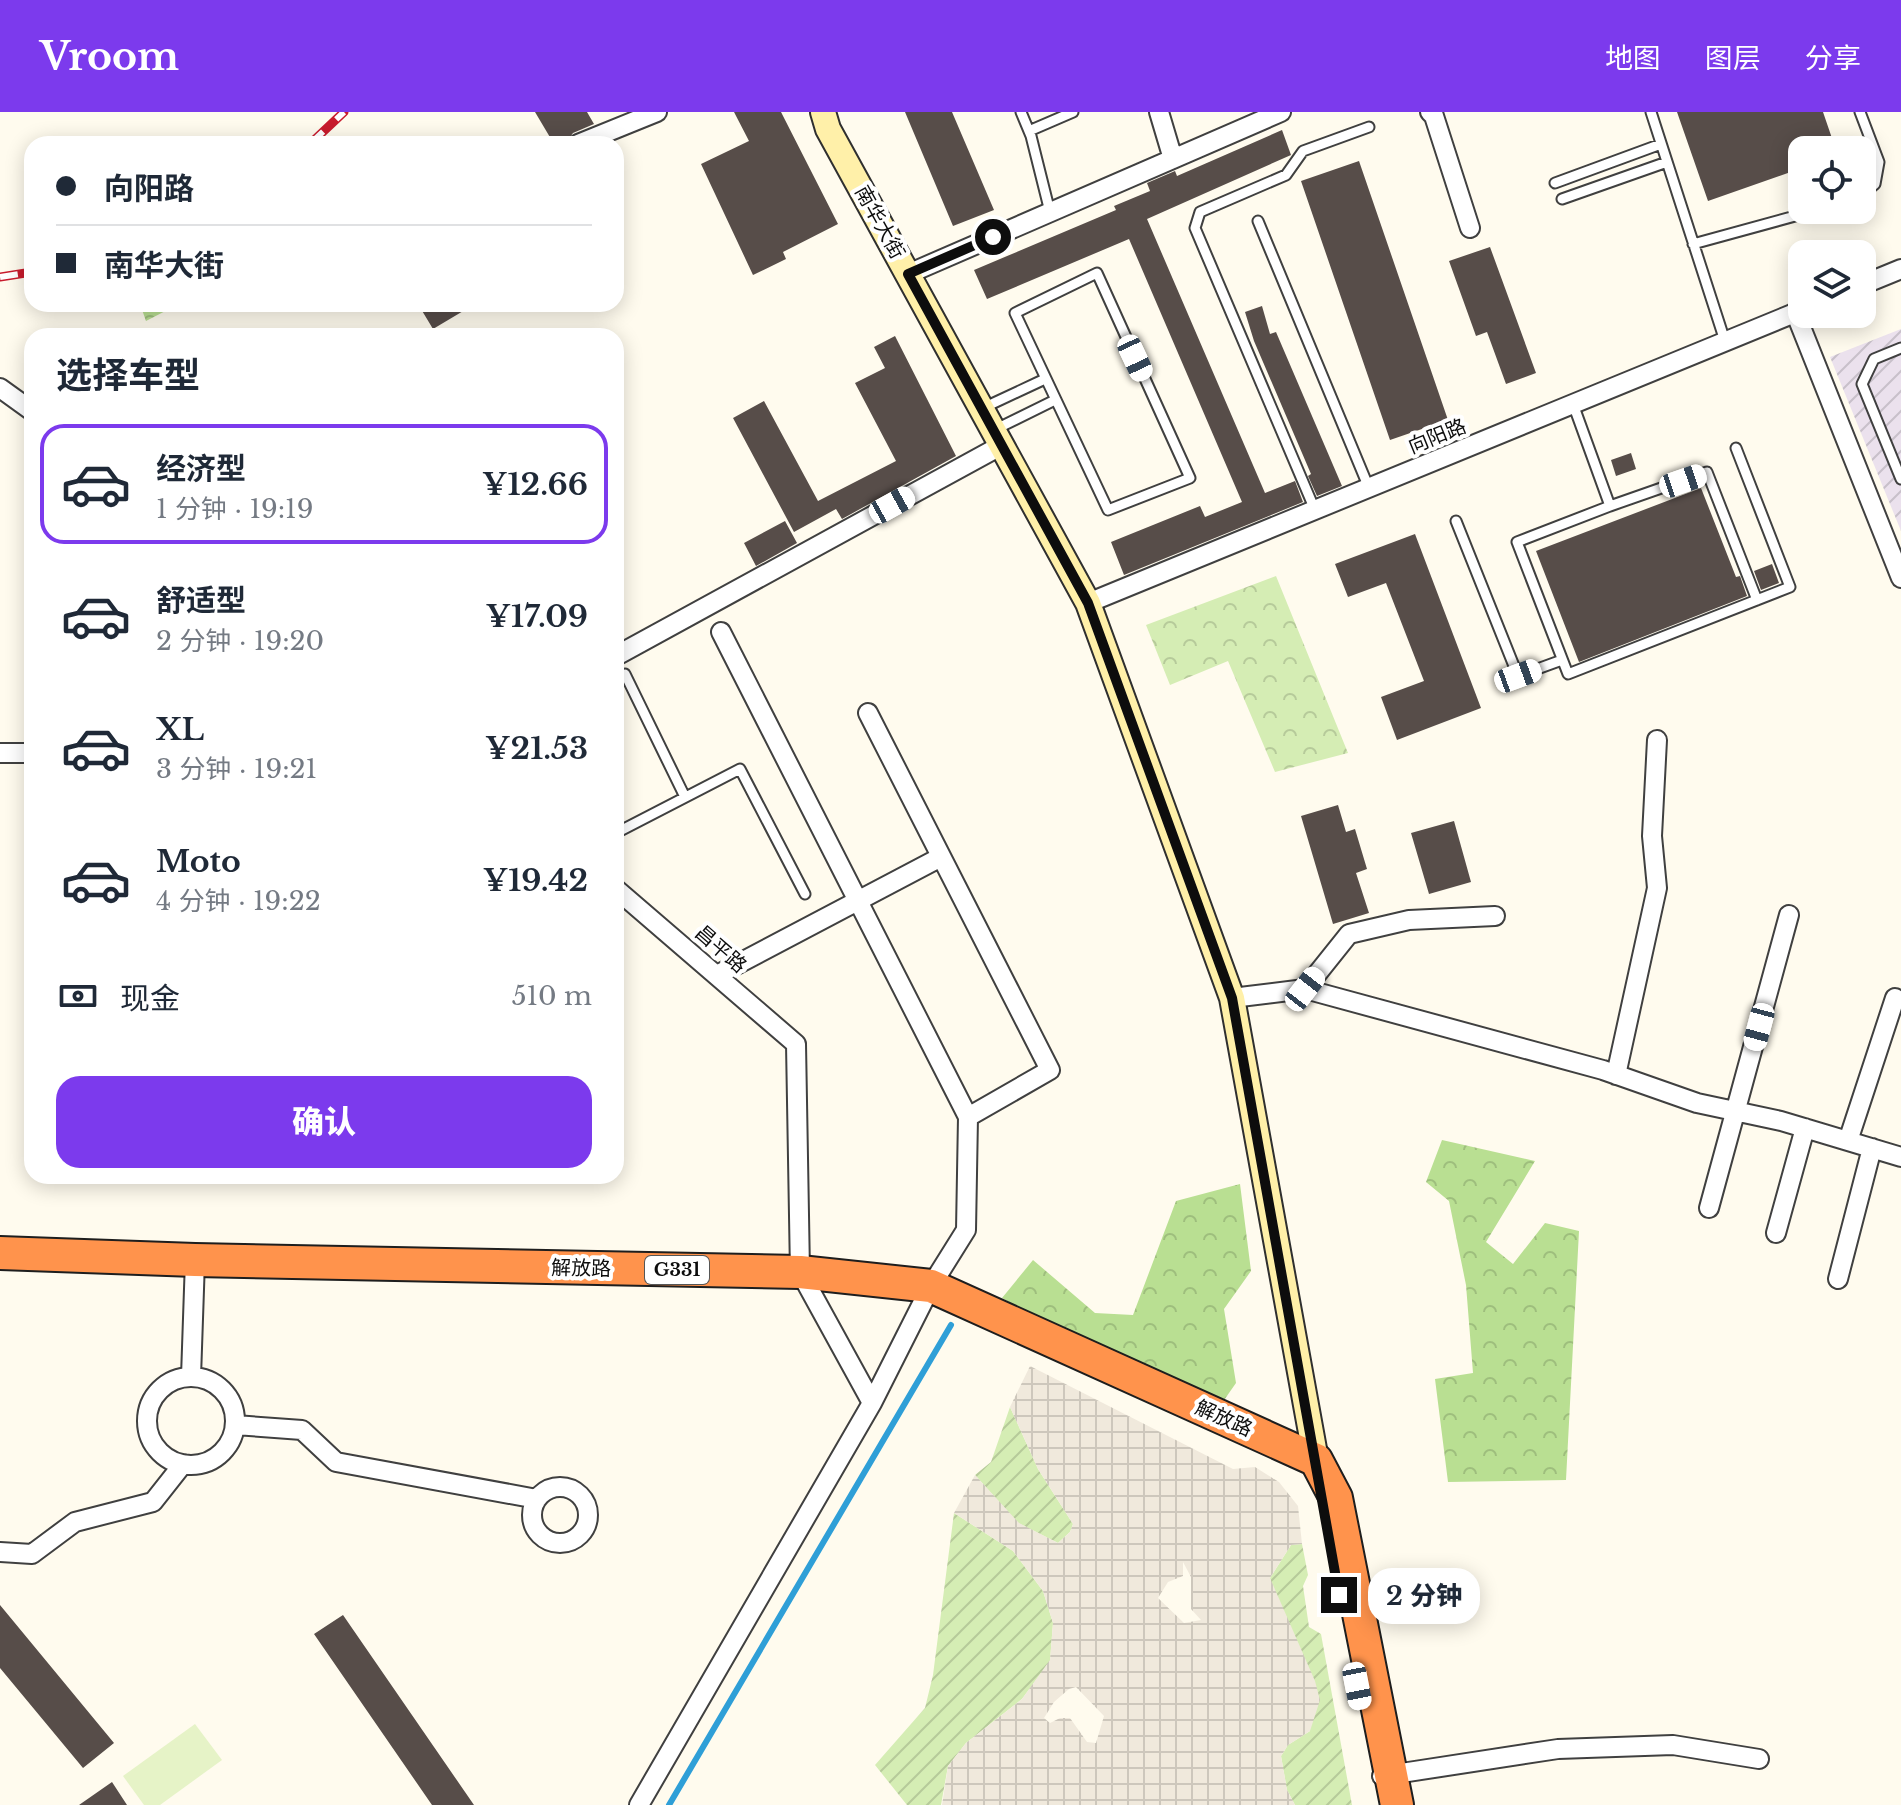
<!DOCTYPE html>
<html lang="zh">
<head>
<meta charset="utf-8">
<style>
	:root { --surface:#fff; --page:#f2f2f3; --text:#1f2937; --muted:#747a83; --line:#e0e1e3; --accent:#7c3aed }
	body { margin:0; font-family:"Libre Baskerville","Noto Sans SC",serif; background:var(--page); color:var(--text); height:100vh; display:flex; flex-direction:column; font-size:30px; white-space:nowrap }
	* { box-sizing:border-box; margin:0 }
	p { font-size:26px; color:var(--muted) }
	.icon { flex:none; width:44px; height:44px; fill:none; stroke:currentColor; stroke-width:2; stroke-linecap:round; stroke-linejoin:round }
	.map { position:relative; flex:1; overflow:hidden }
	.sheet { position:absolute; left:24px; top:216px; width:600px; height:856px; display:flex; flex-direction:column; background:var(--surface); border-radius:24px; box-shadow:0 4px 20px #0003 }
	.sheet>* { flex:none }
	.guide { position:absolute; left:24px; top:24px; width:600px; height:176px; border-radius:24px; box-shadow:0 4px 20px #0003; display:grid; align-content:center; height:176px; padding:0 32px; background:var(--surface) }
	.controls { position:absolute; left:1788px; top:24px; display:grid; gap:16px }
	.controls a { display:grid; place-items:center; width:88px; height:88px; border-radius:16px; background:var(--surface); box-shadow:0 4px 20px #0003; font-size:40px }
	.end { position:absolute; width:36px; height:36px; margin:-18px; border:10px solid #0d0d0d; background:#fff; box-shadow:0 0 0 4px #fff }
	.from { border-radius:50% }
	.bubble { position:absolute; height:56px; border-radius:24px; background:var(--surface); box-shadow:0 4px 20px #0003; font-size:26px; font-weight:800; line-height:56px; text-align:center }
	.car { position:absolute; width:24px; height:48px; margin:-24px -12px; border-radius:10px; box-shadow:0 0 6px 2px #0007; background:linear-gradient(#fff 24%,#345 0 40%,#fff 0 76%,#345 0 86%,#fff 0) }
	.guide b { display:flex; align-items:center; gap:28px; height:76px; font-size:30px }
	.guide b+b { border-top:2px solid var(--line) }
	.guide i { width:20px; height:20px; background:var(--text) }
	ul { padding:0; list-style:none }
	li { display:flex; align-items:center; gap:24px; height:120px; margin:0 16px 12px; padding:0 16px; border:4px solid transparent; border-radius:24px }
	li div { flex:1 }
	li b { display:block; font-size:30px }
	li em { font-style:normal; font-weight:800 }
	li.active { border-color:var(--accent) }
	li>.icon { width:72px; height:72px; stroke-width:1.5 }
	h2 { padding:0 32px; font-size:36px; line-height:96px }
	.pay { display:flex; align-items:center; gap:20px; height:88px; padding:0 32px; font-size:30px }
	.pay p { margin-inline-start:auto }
	.primary-button { display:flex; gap:16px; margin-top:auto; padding:16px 32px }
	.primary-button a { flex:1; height:92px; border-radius:24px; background:var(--accent); color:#fff; font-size:32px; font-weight:800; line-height:92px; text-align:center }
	header { display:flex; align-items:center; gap:48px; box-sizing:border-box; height:112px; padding:0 40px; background:var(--accent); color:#fff }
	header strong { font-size:38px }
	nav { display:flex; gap:44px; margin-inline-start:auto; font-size:28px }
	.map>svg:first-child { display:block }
	.industrial { fill:url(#industrial-furrows) }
	.forest { fill:url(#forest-crowns) }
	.park { fill:url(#park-crowns) }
	.garden { fill:url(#garden-furrows) }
	.pitch { fill:#e6f3c7 }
	.plaza { fill:url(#plaza-grid); fill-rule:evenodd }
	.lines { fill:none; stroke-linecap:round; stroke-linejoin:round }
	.stream { stroke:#2f9fd7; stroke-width:6 }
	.building { fill:#574d49 }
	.lane-casing { stroke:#404040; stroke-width:13 }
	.street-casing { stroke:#404040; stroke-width:22 }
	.secondary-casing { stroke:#2f2f2f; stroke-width:28 }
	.highway-casing { stroke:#1e1e1e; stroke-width:36 }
	.lane { stroke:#fff; stroke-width:9 }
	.street { stroke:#fff; stroke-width:18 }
	.secondary { stroke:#fff0a9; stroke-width:24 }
	.highway { stroke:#ff934c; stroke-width:32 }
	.rail-casing { stroke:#c81b2d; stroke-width:9 }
	.rail { stroke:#fff; stroke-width:6; stroke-dasharray:18; stroke-linecap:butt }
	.route { stroke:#0d0d0d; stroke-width:10 }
	.labels { text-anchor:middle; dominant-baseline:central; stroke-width:8; stroke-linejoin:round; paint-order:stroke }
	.shield { fill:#fff; stroke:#565656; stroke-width:2 }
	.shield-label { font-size:18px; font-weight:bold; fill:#0d0d0d }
	.street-label { font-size:20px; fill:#0d0d0d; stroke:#fff }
</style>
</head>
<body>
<header>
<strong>Vroom</strong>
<nav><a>地图</a><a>图层</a><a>分享</a></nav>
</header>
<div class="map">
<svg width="1901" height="1693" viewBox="0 0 1901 1693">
	<defs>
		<pattern id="industrial-furrows" width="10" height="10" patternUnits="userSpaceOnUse" patternTransform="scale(2)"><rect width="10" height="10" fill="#ebe1ed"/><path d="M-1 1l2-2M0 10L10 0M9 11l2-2" fill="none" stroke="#c8c0ca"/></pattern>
		<pattern id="forest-crowns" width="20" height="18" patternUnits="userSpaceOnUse" patternTransform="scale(2)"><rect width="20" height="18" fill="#b9df92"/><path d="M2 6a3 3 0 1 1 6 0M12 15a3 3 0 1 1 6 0" fill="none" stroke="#9ebe7d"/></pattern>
		<pattern id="park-crowns" width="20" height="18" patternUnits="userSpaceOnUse" patternTransform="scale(2)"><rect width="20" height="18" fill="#d5edb4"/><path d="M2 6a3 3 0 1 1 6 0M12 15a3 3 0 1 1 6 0" fill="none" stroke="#b6ca9a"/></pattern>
		<pattern id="garden-furrows" width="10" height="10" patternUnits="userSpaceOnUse" patternTransform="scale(2)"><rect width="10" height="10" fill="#d5edb4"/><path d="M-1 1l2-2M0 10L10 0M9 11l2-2" fill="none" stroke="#b6ca9a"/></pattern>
		<pattern id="plaza-grid" width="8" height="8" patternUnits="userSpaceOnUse" patternTransform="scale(2)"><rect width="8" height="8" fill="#f0e9dc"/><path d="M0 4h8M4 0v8" fill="none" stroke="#cdc7bc"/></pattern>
	</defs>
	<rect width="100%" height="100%" fill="#fffbee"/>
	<path class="industrial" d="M1901,217V419L1830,245Z"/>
	<path class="forest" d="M140,192H179L146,209Z
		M1442,1028L1535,1049L1486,1130L1513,1152L1545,1111L1579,1119L1566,1368L1448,1370L1435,1267L1473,1261L1466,1173L1449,1089L1426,1070Z
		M1240,1072L1251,1159L1224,1197L1236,1271L1215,1301L1002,1186L1033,1148L1095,1201L1133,1203L1176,1089Z"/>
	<path class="park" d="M1276,464L1348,641L1275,660L1228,549L1170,573L1146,513Z"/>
	<path class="garden" d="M1010,1295L1038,1357L1073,1412L1070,1420L1058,1431L1018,1411L975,1363L991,1350Z
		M954,1401L1013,1439L1043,1479L1053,1511L1050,1549L1022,1587L966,1631L948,1654L941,1693H907L875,1653L925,1596L933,1563Z
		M1302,1432L1308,1463L1303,1474L1309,1515L1321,1522L1352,1693H1295L1287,1678L1281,1644L1288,1633L1310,1619L1270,1466L1291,1433Z"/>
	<path class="pitch" d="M195,1612L222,1648L160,1693H144L123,1664Z"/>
	<path class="plaza" d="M1030,1254L1233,1357L1255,1355L1279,1370L1298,1394L1302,1432L1291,1433L1270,1466L1315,1569L1320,1588L1310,1619L1288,1633L1281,1644L1287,1678L1295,1693H942L948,1654L966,1631L1022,1587L1050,1548L1053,1511L1043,1479L1013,1439L954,1401L975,1363L1019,1411L1058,1431L1070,1420L1073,1412L1038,1357L1010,1295ZM1183,1450L1191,1465V1497L1201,1508L1184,1511L1158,1486L1168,1470L1183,1464ZM1076,1575L1104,1604L1096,1631L1087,1630L1070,1606H1060L1050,1611L1044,1606L1054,1590L1069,1577Z"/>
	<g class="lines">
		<path class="stream" d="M669,1693L951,1213"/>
	</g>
	<path class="building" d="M535,0H587L594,12L573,21L565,32H554Z
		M734,0H781L838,112L783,140L786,147L753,163L701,52L749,29Z
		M905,0H952L994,98L953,114Z
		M1677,0H1823L1836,38H1802V56L1708,89Z
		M1282,18L1291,43L1147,107L1265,381L1295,369L1303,390L1124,463L1111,430L1200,394L1205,405L1242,390L1129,127L987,187L974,158L1116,98L1114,94L1150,79L1147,71L1175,59L1177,64Z
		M1359,49L1448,308L1390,328L1301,69Z
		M1490,135L1536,261L1506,272L1487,220L1476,224L1449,149Z
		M418,192H475L433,217Z
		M1262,194L1270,222L1276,220L1342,374L1317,384L1308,364L1311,362L1254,229L1245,200Z
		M895,224L956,344L842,407L836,397L794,420L733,306L764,289L818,389L896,349L855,271L885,256L874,235Z
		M1631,341L1636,357L1616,364L1611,348Z
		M1701,376L1736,465L1740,464L1747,484L1579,550L1536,439Z
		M785,409L797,431L756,454L744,431Z
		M1415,422L1481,596L1397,628L1381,585L1424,569L1386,471L1348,485L1335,452Z
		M1772,452L1779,471L1761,478L1754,459Z
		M1338,693L1346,720L1355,717L1367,757L1356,761L1369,801L1333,812L1301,704Z
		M1454,709L1471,770L1429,782L1411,721Z
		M0,1493L114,1631L83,1656L0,1556Z
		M343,1503L474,1693H432L314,1522Z
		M112,1670L127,1693H79Z"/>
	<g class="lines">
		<defs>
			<path id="lane" d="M1021,0L1031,24L1050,100
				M1651,0L1725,229
				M1860,0L1879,50L1875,72L1862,83
				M1029,19L1073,0
				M1555,71L1661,32
				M1562,87L1667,50
				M1258,109L1369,376
				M1693,132L1817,98
				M1097,161L1190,366L1108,398L1015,201Z
				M1901,236L1874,247L1862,272L1901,367
				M1573,292L1610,394L1517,430L1568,562L1790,475L1736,336
				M983,296L1045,267
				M994,318L1055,288
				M1610,394L1707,360L1757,488
				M1315,398L1195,116L1200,100L1286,63L1303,39L1369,15
				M1456,409L1518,564L1562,548
				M625,562L685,685
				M616,721L740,657L805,782"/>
			<path id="street" d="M1159,0L1173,47
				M1430,0L1434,4L1470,116
				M578,32L657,0
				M908,162L1281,0
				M1862,173L1901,157
				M1795,200L1901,466
				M0,276L32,299
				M1088,491L1802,198
				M616,544L1002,333
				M868,601L1050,958L968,1005
				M0,641H32
				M616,777L796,932L800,1160L872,1291
				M717,863L941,745
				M1305,877L1349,822L1409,808L1495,804
				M1232,886L1305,877L1603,958L1697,991L1781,1009L1901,1045
				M1616,963L1657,776L1652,724L1657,628
				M1848,1029L1895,886
				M1709,1096L1789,803
				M1776,1121L1805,1016
				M1838,1167L1872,1036
				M191,1265L195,1148
				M147 1309a44 44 0 1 1 88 0a44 44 0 1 1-88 0Z
				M235,1313L302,1318L336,1350L537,1387
				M532 1403a28 28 0 1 1 56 0a28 28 0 1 1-56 0Z
				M0,1440L32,1442L75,1410L153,1390L183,1352
				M1382,1664L1558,1637L1673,1633L1759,1647
				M639,1693L872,1291L931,1174L966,1118L968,1005L721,520"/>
			<path id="secondary" d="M823,0L828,17L1088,491L1232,886L1316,1348"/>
			<path id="highway" d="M0,1141L195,1148L800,1160L931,1174L1316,1348
				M1316,1348L1336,1386L1397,1693"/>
		</defs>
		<use href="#lane" class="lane-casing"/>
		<use href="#street" class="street-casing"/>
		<use href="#secondary" class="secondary-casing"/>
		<use href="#highway" class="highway-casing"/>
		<use href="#lane" class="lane"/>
		<use href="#street" class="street"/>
		<use href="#secondary" class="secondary"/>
		<use href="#highway" class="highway"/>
		<defs>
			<path id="rail" d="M310,32L344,0
				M0,165L32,160"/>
		</defs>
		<use href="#rail" class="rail-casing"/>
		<use href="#rail" class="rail"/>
	</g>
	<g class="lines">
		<path class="route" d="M993,125L908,162L1088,491L1232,886L1339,1483"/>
	</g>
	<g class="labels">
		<rect class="shield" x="645" y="1144" width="64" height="28" rx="6"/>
		<g class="shield-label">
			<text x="677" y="1158">G331</text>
		</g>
		<g class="street-label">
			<text transform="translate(880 110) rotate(61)">南华大街</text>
			<text transform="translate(1437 324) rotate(-22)">向阳路</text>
			<text transform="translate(721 837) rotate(41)">昌平路</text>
			<text transform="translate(581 1156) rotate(1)">解放路</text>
			<text transform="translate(1224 1306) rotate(24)">解放路</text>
		</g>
	</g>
</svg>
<div class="controls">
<a><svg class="icon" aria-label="locate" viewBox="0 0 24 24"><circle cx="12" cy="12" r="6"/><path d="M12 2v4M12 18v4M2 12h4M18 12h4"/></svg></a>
<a><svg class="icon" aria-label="layers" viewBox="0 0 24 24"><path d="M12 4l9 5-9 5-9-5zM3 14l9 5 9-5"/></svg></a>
</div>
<i class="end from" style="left:993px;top:125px"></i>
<i class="end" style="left:1339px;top:1483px"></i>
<div class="bubble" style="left:1368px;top:1456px;width:112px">2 分钟</div>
<i class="car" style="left:1135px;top:246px;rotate:155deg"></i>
<i class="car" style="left:1683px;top:369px;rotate:71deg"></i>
<i class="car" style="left:892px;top:393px;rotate:61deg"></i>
<i class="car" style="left:1518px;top:564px;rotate:70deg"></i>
<i class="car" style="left:1305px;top:877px;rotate:38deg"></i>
<i class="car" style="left:1759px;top:915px;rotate:195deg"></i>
<i class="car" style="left:1357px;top:1574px;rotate:169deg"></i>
<div class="guide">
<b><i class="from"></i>向阳路</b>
<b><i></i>南华大街</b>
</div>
<section class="sheet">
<h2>选择车型</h2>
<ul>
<li class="active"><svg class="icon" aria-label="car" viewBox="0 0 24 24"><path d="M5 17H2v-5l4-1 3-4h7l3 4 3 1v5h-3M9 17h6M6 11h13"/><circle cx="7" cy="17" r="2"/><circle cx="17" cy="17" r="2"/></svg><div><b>经济型</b><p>1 分钟 · 19:19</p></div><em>¥12.66</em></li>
<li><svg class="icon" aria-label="car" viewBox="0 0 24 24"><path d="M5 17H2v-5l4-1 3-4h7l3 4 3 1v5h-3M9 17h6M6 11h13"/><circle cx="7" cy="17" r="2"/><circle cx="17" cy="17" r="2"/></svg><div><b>舒适型</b><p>2 分钟 · 19:20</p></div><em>¥17.09</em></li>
<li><svg class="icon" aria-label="car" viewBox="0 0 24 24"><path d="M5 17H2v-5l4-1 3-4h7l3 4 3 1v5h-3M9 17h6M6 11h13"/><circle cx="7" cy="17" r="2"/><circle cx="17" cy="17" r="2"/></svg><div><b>XL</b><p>3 分钟 · 19:21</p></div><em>¥21.53</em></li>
<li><svg class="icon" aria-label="car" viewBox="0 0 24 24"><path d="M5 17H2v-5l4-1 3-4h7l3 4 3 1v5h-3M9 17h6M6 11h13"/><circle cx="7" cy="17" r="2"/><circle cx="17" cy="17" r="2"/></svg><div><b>Moto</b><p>4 分钟 · 19:22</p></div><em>¥19.42</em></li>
</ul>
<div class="pay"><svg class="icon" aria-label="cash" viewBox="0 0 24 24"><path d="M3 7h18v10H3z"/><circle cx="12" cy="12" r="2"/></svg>现金<p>510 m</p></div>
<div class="primary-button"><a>确认</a></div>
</section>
</div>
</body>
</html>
